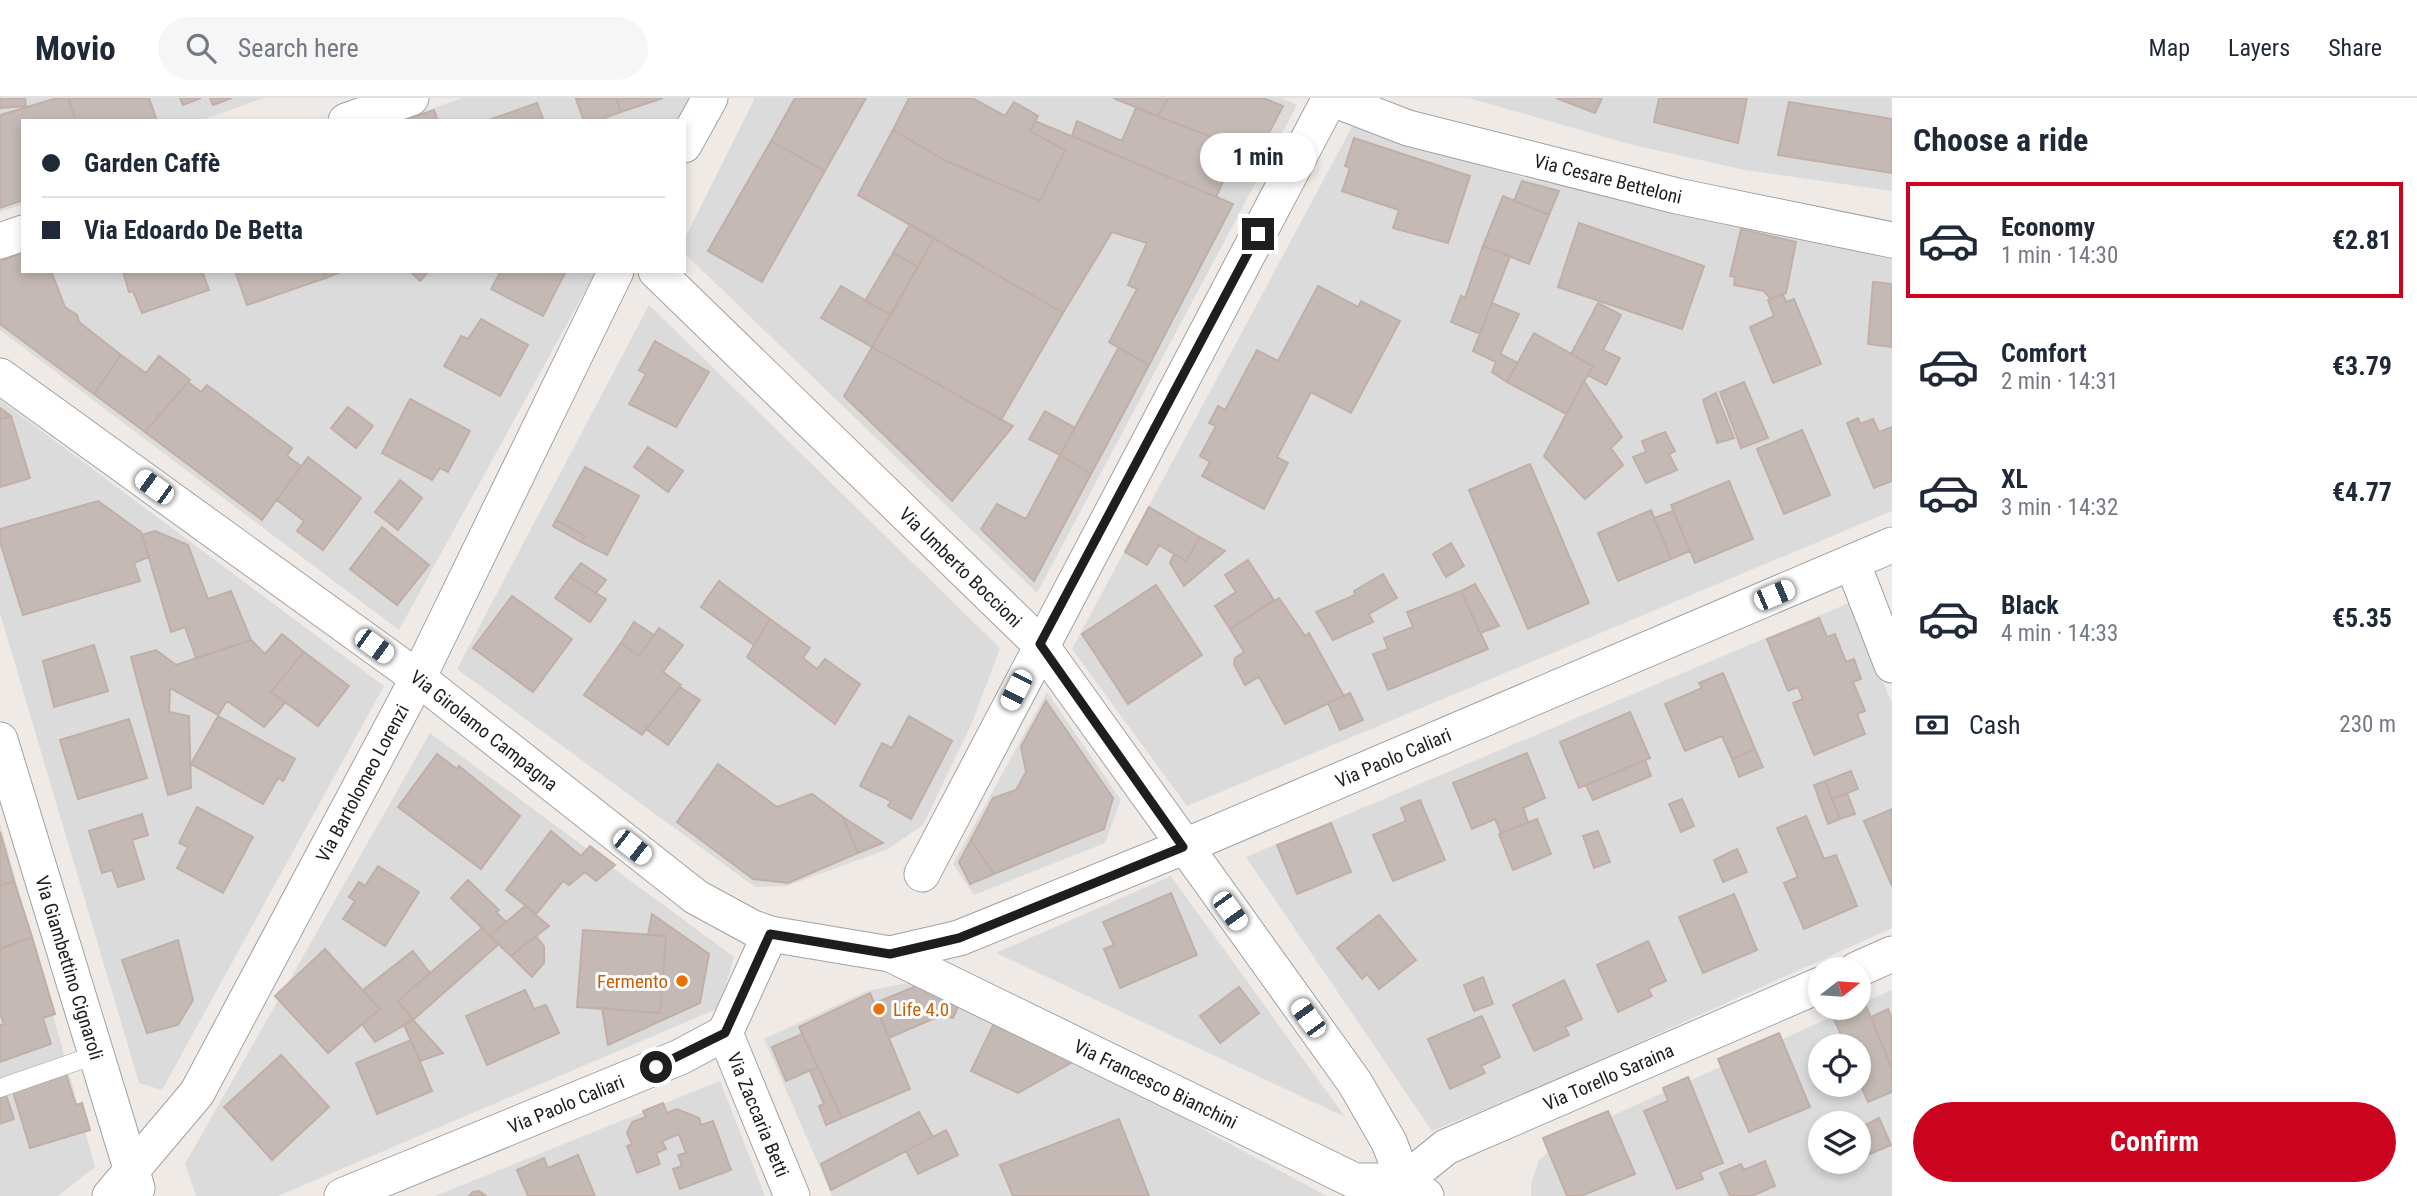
<!DOCTYPE html>
<html lang="en">
<head>
<meta charset="utf-8">
<style>
	:root { --surface:#fff; --page:#f6f6f7; --text:#1f2937; --muted:#747a83; --line:#e0e1e3; --accent:#ca031e }
	body { margin:0; font-family:"Roboto Condensed",sans-serif; background:var(--page); color:var(--text); height:100vh; display:flex; flex-direction:column; font-size:26px; white-space:nowrap }
	* { box-sizing:border-box; margin:0 }
	p { font-size:23px; color:var(--muted) }
	.icon { flex:none; width:38px; height:38px; fill:none; stroke:currentColor; stroke-width:2; stroke-linecap:round; stroke-linejoin:round }
	.map { position:relative; flex:1; overflow:hidden }
	.panel { display:flex; flex-direction:column; background:var(--surface); width:525px }
	.panel>* { flex:none }
	.top-card { position:absolute; left:21px; top:21px; width:665px; height:154px; border-radius:0px; box-shadow:0 4px 10px #0003; display:grid; align-content:center; height:154px; padding:0 21px; background:var(--surface) }
	.needle { width:46px; rotate:73deg }
	.fabs { position:absolute; left:1808px; top:859px; display:grid; gap:14px }
	.fabs a { display:grid; place-items:center; width:63px; height:63px; border-radius:50%; background:var(--surface); box-shadow:0 4px 10px #0003; font-size:35px }
	.end { position:absolute; width:32px; height:32px; margin:-16px; border:9px solid #1e1e1e; background:#fff; box-shadow:0 0 0 4px #fff }
	.from { border-radius:50% }
	.bubble { position:absolute; height:49px; border-radius:24px; background:var(--surface); box-shadow:0 4px 10px #0003; font-size:23px; font-weight:700; line-height:49px; text-align:center }
	.car { position:absolute; width:21px; height:42px; margin:-21px -10px; border-radius:9px; box-shadow:0 0 5px 2px #0007; background:linear-gradient(#fff 24%,#345 0 40%,#fff 0 76%,#345 0 86%,#fff 0) }
	.top-card b { display:flex; align-items:center; gap:24px; height:66px; font-size:26px }
	.top-card b+b { border-top:2px solid var(--line) }
	.top-card i { width:18px; height:18px; background:var(--text) }
	ul { padding:0; list-style:none }
	li { display:flex; align-items:center; gap:21px; height:116px; margin:0 14px 10px; padding:0 7px; border:4px solid transparent; border-radius:0px }
	li div { flex:1 }
	li b { display:block; font-size:26px }
	li em { font-style:normal; font-weight:700 }
	li.active { border-color:var(--accent) }
	li>.icon { width:63px; height:63px; stroke-width:1.5 }
	h2 { padding:0 21px; font-size:32px; line-height:84px }
	.pay { display:flex; align-items:center; gap:18px; height:77px; padding:0 21px; font-size:26px }
	.pay p { margin-inline-start:auto }
	.primary-button { display:flex; gap:14px; margin-top:auto; padding:14px 21px }
	.primary-button a { flex:1; height:80px; border-radius:42px; background:var(--accent); color:#fff; font-size:28px; font-weight:700; line-height:80px; text-align:center }
	header { display:flex; align-items:center; gap:42px; box-sizing:border-box; height:98px; padding:0 35px; background:var(--surface); border-bottom:2px solid var(--line) }
	header strong { font-size:33px }
	nav { display:flex; gap:38px; margin-inline-start:auto; font-size:24px }
	.search { width:490px; height:63px; background:var(--page); display:flex; align-items:center; gap:18px; box-sizing:border-box; padding:0 24px; border-radius:38px; color:var(--muted); font-size:26px }
	main { display:flex; flex:1; min-height:0 }
	.map>svg:first-child { display:block }
	.residential { fill:#dcdbdb; fill-rule:evenodd }
	.building { fill:#c4b9b4; stroke:#c1afa7; stroke-width:2 }
	.lines { fill:none; stroke-linecap:round; stroke-linejoin:round }
	.service-casing { stroke:#a2a2a2; stroke-width:19 }
	.minor-casing { stroke:#a2a2a2; stroke-width:37 }
	.service { stroke:#fff; stroke-width:18 }
	.minor { stroke:#fff; stroke-width:35 }
	.route { stroke:#1e1e1e; stroke-width:9 }
	.food-dot { fill:#e8710a; stroke:#fff; stroke-width:2.5 }
	.labels { text-anchor:middle; dominant-baseline:central; stroke-width:6; stroke-linejoin:round; paint-order:stroke }
	.street-label { font-size:19px; fill:#1e1e1e; stroke:#fff }
	.food-label { font-size:19px; fill:#c56008; stroke:#fff; text-anchor:end }
</style>
</head>
<body>
<header>
<strong>Movio</strong>
<div class="search"><svg class="icon" aria-label="search" viewBox="0 0 24 24"><circle cx="10" cy="10" r="6"/><path d="M15 15l6 6"/></svg>Search here</div>
<nav><a>Map</a><a>Layers</a><a>Share</a></nav>
</header>
<main>
<div class="map">
<svg width="1892" height="1098" viewBox="0 0 1892 1098">
	<rect width="100%" height="100%" fill="#efeae5"/>
	<path class="residential" d="M0,0H264L199,23H23V106L0,114Z
		M462,0H691L679,23H397Z
		M755,0H1281L1297,7L1037,495L684,155V142Z
		M1469,0H1892V93L1745,72L1629,46Z
		M1354,25L1525,80L1892,158V413L1187,708L1072,551Z
		M23,151V173H596L399,532L0,232V159Z
		M649,207L1000,550L972,625L923,727L888,751L787,788L755,789L457,571Z
		M0,302L384,588L162,992L139,985L0,515Z
		M1849,505L1892,605V830L1538,990L1432,1033L1246,759Z
		M1047,594L1121,702L1105,745L974,797L953,766Z
		M430,635L734,859L719,910L278,1098H196L185,1066Z
		M0,725L95,1069L58,1098H0Z
		M1171,778L1345,1019L996,855Z
		M928,881L1086,957L1213,1037L1327,1098H832L764,941L867,893Z
		M1892,892V1098H1531V1086L1539,1062L1565,1039L1851,910H1858L1859,907ZM1820,948H1858V987H1820ZM1820,1026H1858V1064H1820Z
		M720,983L765,1098H435Z"/>
	<path class="building" d="M0,0H25L26,8L0,10Z
		M57,0H68L76,23H23V102L0,110V17Z
		M68,0H149L157,23H76Z
		M180,0H201L183,7Z
		M210,0H232L213,7Z
		M616,0L621,14L597,23H584L576,1Z
		M616,0H663L621,14Z
		M795,0H866L825,73L771,43Z
		M909,0H972L1005,18L1014,4L1038,18L1030,33L1065,52L1040,103L946,63L893,32Z
		M1113,0H1168L1158,18Z
		M1168,0H1263L1283,8L1245,81L1221,73L1232,47L1158,18Z
		M1556,0H1602L1595,15Z
		M1659,0H1747L1738,45L1654,24Z
		M1789,4L1892,21V75L1778,57Z
		M537,5L544,23H486Z
		M1136,10L1232,47L1221,73L1227,75L1216,99L1072,38L1077,23L1122,43Z
		M434,12L438,23H402Z
		M1035,23L1233,106L1149,267L1109,244L1137,191L1128,187L1147,145L1112,134L1063,215L858,97L893,32L946,63L1040,103L1065,52L1030,33Z
		M1354,40L1470,78L1448,145L1393,130L1399,112L1342,93L1350,70L1345,68Z
		M771,43L825,73L762,184L708,153Z
		M1522,83L1559,93L1549,117L1514,103Z
		M1503,98L1549,117L1529,166L1483,148Z
		M1579,125L1704,168L1682,231L1558,189Z
		M910,126L934,140L918,169L893,155Z
		M1741,131L1796,144L1786,195L1771,201L1764,193L1734,187L1735,179L1730,178Z
		M934,140L1063,215L1001,322L872,249Z
		M1483,148L1510,158L1480,236L1451,224L1461,198L1465,200Z
		M23,155V173H51L65,209L77,217L79,224L121,257L94,296L0,226V163Z
		M893,155L918,169L891,217L865,203Z
		M123,173H202L209,192L142,215L133,193L129,194Z
		M235,173H323L326,180L247,207Z
		M323,173H343L326,180Z
		M410,173H429L420,183Z
		M501,173H566L543,218L491,191Z
		M1873,184L1892,186V249L1868,246Z
		M841,188L891,217L872,249L821,220Z
		M1318,188L1358,209L1361,203L1400,223L1351,315L1311,294L1277,359L1288,365L1264,411L1202,378L1210,364L1200,358L1216,328L1209,325L1218,308L1225,312L1257,252L1278,263Z
		M1783,196L1786,204L1794,201L1821,266L1773,285L1750,229L1774,218L1768,202Z
		M1492,205L1519,216L1500,256L1518,265L1507,284L1492,274L1496,264L1473,253Z
		M1598,205L1621,217L1603,252L1620,260L1606,287L1588,277L1593,268L1571,256Z
		M481,221L528,247L500,298L444,268L461,238L468,241Z
		M1534,235L1593,268L1566,316L1507,284Z
		M655,243L709,274L676,329L629,306L646,276L639,272Z
		M872,249L1013,328L952,403L844,298Z
		M1119,249L1149,267L1091,376L1060,357Z
		M121,257L146,275L159,258L190,282L145,334L94,296Z
		M1584,283L1622,339L1611,350L1623,367L1585,401L1544,358Z
		M188,284L201,294L207,287L292,350L287,358L301,368L262,422L145,334Z
		M1744,284L1768,340L1741,350L1720,294Z
		M1716,295L1734,340L1717,345L1703,302Z
		M410,301L470,333L448,374L440,370L432,382L382,355Z
		M348,309L373,328L356,350L331,330Z
		M0,310L11,318L0,321Z
		M1045,313L1075,330L1060,357L1029,341Z
		M11,318L30,380L0,389V321Z
		M1858,320L1860,326L1873,321L1879,334L1892,329V383L1874,390L1847,325Z
		M1802,332L1830,397L1784,416L1757,351Z
		M1665,334L1675,353L1669,356L1677,372L1646,385L1633,359L1646,354L1642,343Z
		M648,349L683,373L668,394L634,369Z
		M1060,357L1091,376L1034,483L981,431L997,406L1026,421Z
		M308,359L361,400L323,452L297,433L304,423L277,402Z
		M1530,366L1589,505L1528,531L1469,392Z
		M585,369L639,398L607,457L581,444L585,438L556,422Z
		M400,382L422,400L398,432L375,414Z
		M1729,383L1753,441L1695,465L1671,407Z
		M98,403L141,434L149,459L134,465L140,483L23,517L0,444V431Z
		M1149,409L1200,439L1186,463L1159,447L1147,467L1125,454Z
		M1651,412L1671,461L1618,483L1598,435Z
		M1673,413L1690,453L1671,461L1654,420Z
		M556,422L585,438L581,444L553,428Z
		M382,429L429,467L397,507L350,471Z
		M155,433L188,447L208,501L231,493L251,542L196,560L185,529L171,534L142,437Z
		M1200,439L1225,453L1184,488L1170,465L1174,456L1186,463Z
		M1451,445L1464,468L1446,479L1433,456Z
		M1248,462L1274,502L1230,531L1215,508L1236,494L1225,477Z
		M581,465L606,482L596,495L570,479Z
		M1383,476L1397,500L1369,516L1373,524L1333,542L1316,514L1355,497L1354,493Z
		M570,479L606,501L590,524L555,500Z
		M719,483L770,521L754,547L701,509Z
		M1475,486L1499,528L1480,535L1461,493Z
		M1156,487L1202,557L1128,606L1082,536Z
		M1461,493L1488,551L1388,592L1373,556L1388,551L1384,540L1413,529L1407,514Z
		M512,498L572,541L533,594L473,550Z
		M1279,500L1305,538L1309,535L1344,598L1285,626L1259,579L1245,587L1234,566L1235,560L1244,554L1230,531Z
		M1819,520L1827,539L1835,536L1846,564L1854,561L1861,581L1853,584L1865,613L1857,616L1865,636L1814,657L1793,605L1803,601L1798,589L1788,593L1767,541Z
		M770,521L810,550L803,560L817,571L825,561L860,586L835,626L747,559Z
		M634,524L654,537L639,558L621,545Z
		M659,530L683,547L663,574L681,587L642,637L584,597L621,545L639,558Z
		M282,536L304,554L271,594L285,605L264,629L227,603L218,617L170,590L169,614L189,618L191,690L168,697L131,559L156,552L176,567L251,542L265,556Z
		M94,547L108,593L54,609L43,563Z
		M304,554L349,588L318,628L271,594Z
		M1723,575L1755,651L1732,661L1722,638L1685,653L1665,606L1702,590L1699,585Z
		M680,589L700,602L668,647L646,631Z
		M1350,595L1363,622L1340,632L1328,605Z
		M1046,603L1113,700L1104,731L994,776L971,742L993,700L1016,692L1026,674L1021,649Z
		M1630,614L1650,660L1579,690L1560,644Z
		M218,618L295,661L283,683L278,680L263,706L191,666Z
		M909,618L952,643L911,721L888,708L891,703L860,688L882,645L892,650Z
		M129,621L147,680L78,701L60,642Z
		M1755,651L1763,669L1739,679L1732,661Z
		M1527,655L1545,700L1523,710L1528,724L1501,735L1495,721L1472,731L1453,685Z
		M437,656L457,671L459,668L520,718L481,771L398,709Z
		M1645,662L1651,678L1593,702L1586,687Z
		M718,666L777,709L812,696L843,719L858,755L788,785L753,781L677,724Z
		M1851,673L1858,691L1832,701L1825,683Z
		M1825,683L1840,721L1828,726L1814,687Z
		M1847,695L1855,716L1840,721L1832,701Z
		M1682,701L1694,728L1681,734L1669,706Z
		M1420,702L1445,762L1393,783L1373,737L1406,723L1401,710Z
		M197,709L253,739L223,795L177,770L188,749L179,745Z
		M1892,711V788L1864,723Z
		M142,716L148,737L132,742L144,781L118,789L112,772L102,775L89,733Z
		M1806,718L1824,761L1836,757L1857,808L1804,831L1784,785L1798,779L1777,730Z
		M843,719L883,745L858,755Z
		M1537,721L1551,756L1513,772L1499,736Z
		M1331,725L1351,774L1297,796L1277,747Z
		M551,733L581,758L590,748L615,767L596,783L585,774L569,787L563,783L536,816L506,792Z
		M1598,733L1610,764L1594,770L1583,738Z
		M0,734L14,783L0,788Z
		M971,742L994,776L970,786L959,764Z
		M1737,751L1747,774L1723,784L1714,762Z
		M378,768L419,794L385,848L343,821L355,803L349,799L359,784L365,788Z
		M468,782L499,812L496,814L506,824L490,838L451,800Z
		M14,783L32,839L0,851V788Z
		M1171,795L1197,857L1120,890L1104,851L1114,847L1103,824Z
		M1734,796L1757,852L1703,875L1679,819Z
		M525,808L549,828L511,858L490,838Z
		M652,816L709,856L700,905L608,947L602,910L660,915L666,838L648,837Z
		M1379,817L1416,862L1379,891L1367,876L1362,881L1337,850Z
		M482,830L499,846L413,922L398,903Z
		M583,832L666,838L660,915L577,909Z
		M536,838L544,848V865L532,879L511,858Z
		M32,839L55,916L43,920L51,946L0,964V927L4,926L0,916V851Z
		M178,842L193,902L178,927L147,935L122,862Z
		M1648,843L1666,883L1648,891L1652,898L1618,914L1597,867Z
		M325,851L380,911L328,955L275,898Z
		M413,853L430,875L398,903L413,922L375,944L362,926L380,911L363,892Z
		M1483,879L1493,906L1474,913L1464,887Z
		M1564,882L1582,921L1565,929L1569,937L1534,953L1513,907Z
		M928,883L962,900L953,920L942,917L889,940L875,905Z
		M1239,889L1259,915L1220,945L1200,918Z
		M525,892L534,911L546,907L559,935L487,967L466,918Z
		M1861,894L1866,908L1834,921L1830,910H1858Z
		M870,895L910,991L842,1020L799,929Z
		M1866,908L1892,971V994L1868,1004L1858,980V948H1846L1834,921Z
		M1888,911L1892,920V971L1871,919Z
		M998,917L1083,958L1018,995L971,973Z
		M1482,918L1500,959L1481,968L1485,975L1450,991L1428,941Z
		M413,922L443,955L420,963L404,927Z
		M1779,935L1810,1009L1749,1034L1718,961Z
		M802,936L818,969L786,983L772,949Z
		M411,942L432,993L377,1016L356,965Z
		M281,957L329,1009L272,1062L224,1009Z
		M818,969L842,1020L826,1027L819,1008L824,1006L810,973Z
		M66,976L76,1007L82,1005L90,1032L30,1050L13,994Z
		M1688,979L1723,1065L1700,1074L1703,1081L1677,1091L1644,1013L1668,1003L1663,990Z
		M6,997L14,1021L0,1026V999Z
		M663,1005L667,1015L677,1011L699,1020L701,1027L713,1023L731,1072L680,1091L673,1071L682,1068L678,1057L686,1055L679,1036L662,1043L666,1051L656,1055L660,1066L637,1075L627,1048L632,1046L627,1035L632,1024L646,1019L643,1013Z
		M1608,1013L1635,1076L1581,1098H1567L1543,1040Z
		M919,1014L933,1039L831,1092L821,1066Z
		M1879,1020L1891,1047L1858,1061V1031Z
		M1119,1021L1149,1098H1013L1000,1067Z
		M946,1032L958,1057L918,1076L906,1053Z
		M578,1057L595,1098H528L517,1072L544,1060L548,1070Z
		M1765,1063L1775,1088L1752,1098H1730L1720,1075L1741,1066L1744,1072Z
		M479,1093L486,1098H469L473,1094Z"/>
	<g class="lines">
		<defs>
			<path id="service" d="M0,990L98,956"/>
			<g id="minor">
				<path id="s1" d="M1330,0L1408,30L1677,98L1892,142"/>
				<path d="M346,23L411,0"/>
				<path d="M684,47L710,0"/>
				<path d="M0,143L23,135"/>
				<path id="s2" d="M656,173L1040,546L1355,985L1389,1044L1404,1083"/>
				<path id="s3" d="M0,278L418,580L696,799L753,830L770,836L890,856L1355,1083H1404L1426,1098"/>
				<path d="M1852,464L1892,567"/>
				<path id="s4" d="M0,642L137,1090"/>
				<path d="M922,776L1330,0"/>
				<path id="s5" d="M890,856L959,840L1183,749L1892,447"/>
				<path d="M1856,872L1892,856"/>
				<path id="s6" d="M725,935L792,1098"/>
				<path id="s7" d="M1404,1083L1446,1049L1820,887"/>
				<path id="s8" d="M110,1098L197,995L418,580L616,173"/>
				<path id="s9" d="M342,1098L680,959L725,935L770,836"/>
			</g>
		</defs>
		<use href="#service" class="service-casing"/>
		<use href="#minor" class="minor-casing"/>
		<use href="#service" class="service"/>
		<use href="#minor" class="minor"/>
	</g>
	<g class="lines">
		<path class="route" d="M656,969L725,935L770,836L890,856L959,840L1183,749L1040,546L1258,136"/>
	</g>
	<g class="food-dot">
		<circle cx="682" cy="883" r="7"/>
		<circle cx="879" cy="911" r="7"/>
	</g>
	<g class="labels">
		<g class="street-label">
			<text stroke="none"><textPath href="#s1" startOffset="290">Via Cesare Betteloni</textPath></text>
			<text stroke="none"><textPath href="#s2" startOffset="425">Via Umberto Boccioni</textPath></text>
			<text stroke="none"><textPath href="#s3" startOffset="600">Via Girolamo Campagna</textPath></text>
			<text stroke="none"><textPath href="#s5" startOffset="541">Via Paolo Caliari</textPath></text>
			<text stroke="none"><textPath href="#s8" startOffset="486">Via Bartolomeo Lorenzi</textPath></text>
			<text stroke="none"><textPath href="#s4" startOffset="238">Via Giambettino Cignaroli</textPath></text>
			<text stroke="none"><textPath href="#s7" startOffset="231">Via Torello Saraina</textPath></text>
			<text stroke="none"><textPath href="#s3" startOffset="1370">Via Francesco Bianchini</textPath></text>
			<text stroke="none"><textPath href="#s9" startOffset="242">Via Paolo Caliari</textPath></text>
			<text stroke="none"><textPath href="#s6" startOffset="88">Via Zaccaria Betti</textPath></text>
		</g>
		<g class="food-label">
			<text x="668" y="883">Fermento</text>
			<text x="893" y="911" text-anchor="start">Life 4.0</text>
		</g>
	</g>
</svg>
<div class="fabs">
<a><svg class="needle" viewBox="-14 -14 28 28"><path d="M0-13l5 13h-10z" fill="#e53935"/><path d="M0 13l5-13h-10z" fill="#747a83"/></svg></a>
<a><svg class="icon" aria-label="locate" viewBox="0 0 24 24"><circle cx="12" cy="12" r="6"/><path d="M12 2v4M12 18v4M2 12h4M18 12h4"/></svg></a>
<a><svg class="icon" aria-label="layers" viewBox="0 0 24 24"><path d="M12 4l9 5-9 5-9-5zM3 14l9 5 9-5"/></svg></a>
</div>
<i class="end from" style="left:656px;top:969px"></i>
<i class="end" style="left:1258px;top:136px"></i>
<div class="bubble" style="left:1200px;top:35px;width:116px">1 min</div>
<i class="car" style="left:154px;top:389px;rotate:306deg"></i>
<i class="car" style="left:1774px;top:497px;rotate:67deg"></i>
<i class="car" style="left:374px;top:548px;rotate:126deg"></i>
<i class="car" style="left:1016px;top:592px;rotate:207deg"></i>
<i class="car" style="left:632px;top:749px;rotate:128deg"></i>
<i class="car" style="left:1230px;top:813px;rotate:144deg"></i>
<i class="car" style="left:1308px;top:920px;rotate:324deg"></i>
<div class="top-card">
<b><i class="from"></i>Garden Caffè</b>
<b><i></i>Via Edoardo De Betta</b>
</div>
</div>
<section class="panel">
<h2>Choose a ride</h2>
<ul>
<li class="active"><svg class="icon" aria-label="car" viewBox="0 0 24 24"><path d="M5 17H2v-5l4-1 3-4h7l3 4 3 1v5h-3M9 17h6M6 11h13"/><circle cx="7" cy="17" r="2"/><circle cx="17" cy="17" r="2"/></svg><div><b>Economy</b><p>1 min · 14:30</p></div><em>€2.81</em></li>
<li><svg class="icon" aria-label="car" viewBox="0 0 24 24"><path d="M5 17H2v-5l4-1 3-4h7l3 4 3 1v5h-3M9 17h6M6 11h13"/><circle cx="7" cy="17" r="2"/><circle cx="17" cy="17" r="2"/></svg><div><b>Comfort</b><p>2 min · 14:31</p></div><em>€3.79</em></li>
<li><svg class="icon" aria-label="car" viewBox="0 0 24 24"><path d="M5 17H2v-5l4-1 3-4h7l3 4 3 1v5h-3M9 17h6M6 11h13"/><circle cx="7" cy="17" r="2"/><circle cx="17" cy="17" r="2"/></svg><div><b>XL</b><p>3 min · 14:32</p></div><em>€4.77</em></li>
<li><svg class="icon" aria-label="car" viewBox="0 0 24 24"><path d="M5 17H2v-5l4-1 3-4h7l3 4 3 1v5h-3M9 17h6M6 11h13"/><circle cx="7" cy="17" r="2"/><circle cx="17" cy="17" r="2"/></svg><div><b>Black</b><p>4 min · 14:33</p></div><em>€5.35</em></li>
</ul>
<div class="pay"><svg class="icon" aria-label="cash" viewBox="0 0 24 24"><path d="M3 7h18v10H3z"/><circle cx="12" cy="12" r="2"/></svg>Cash<p>230 m</p></div>
<div class="primary-button"><a>Confirm</a></div>
</section>
</main>
</body>
</html>
